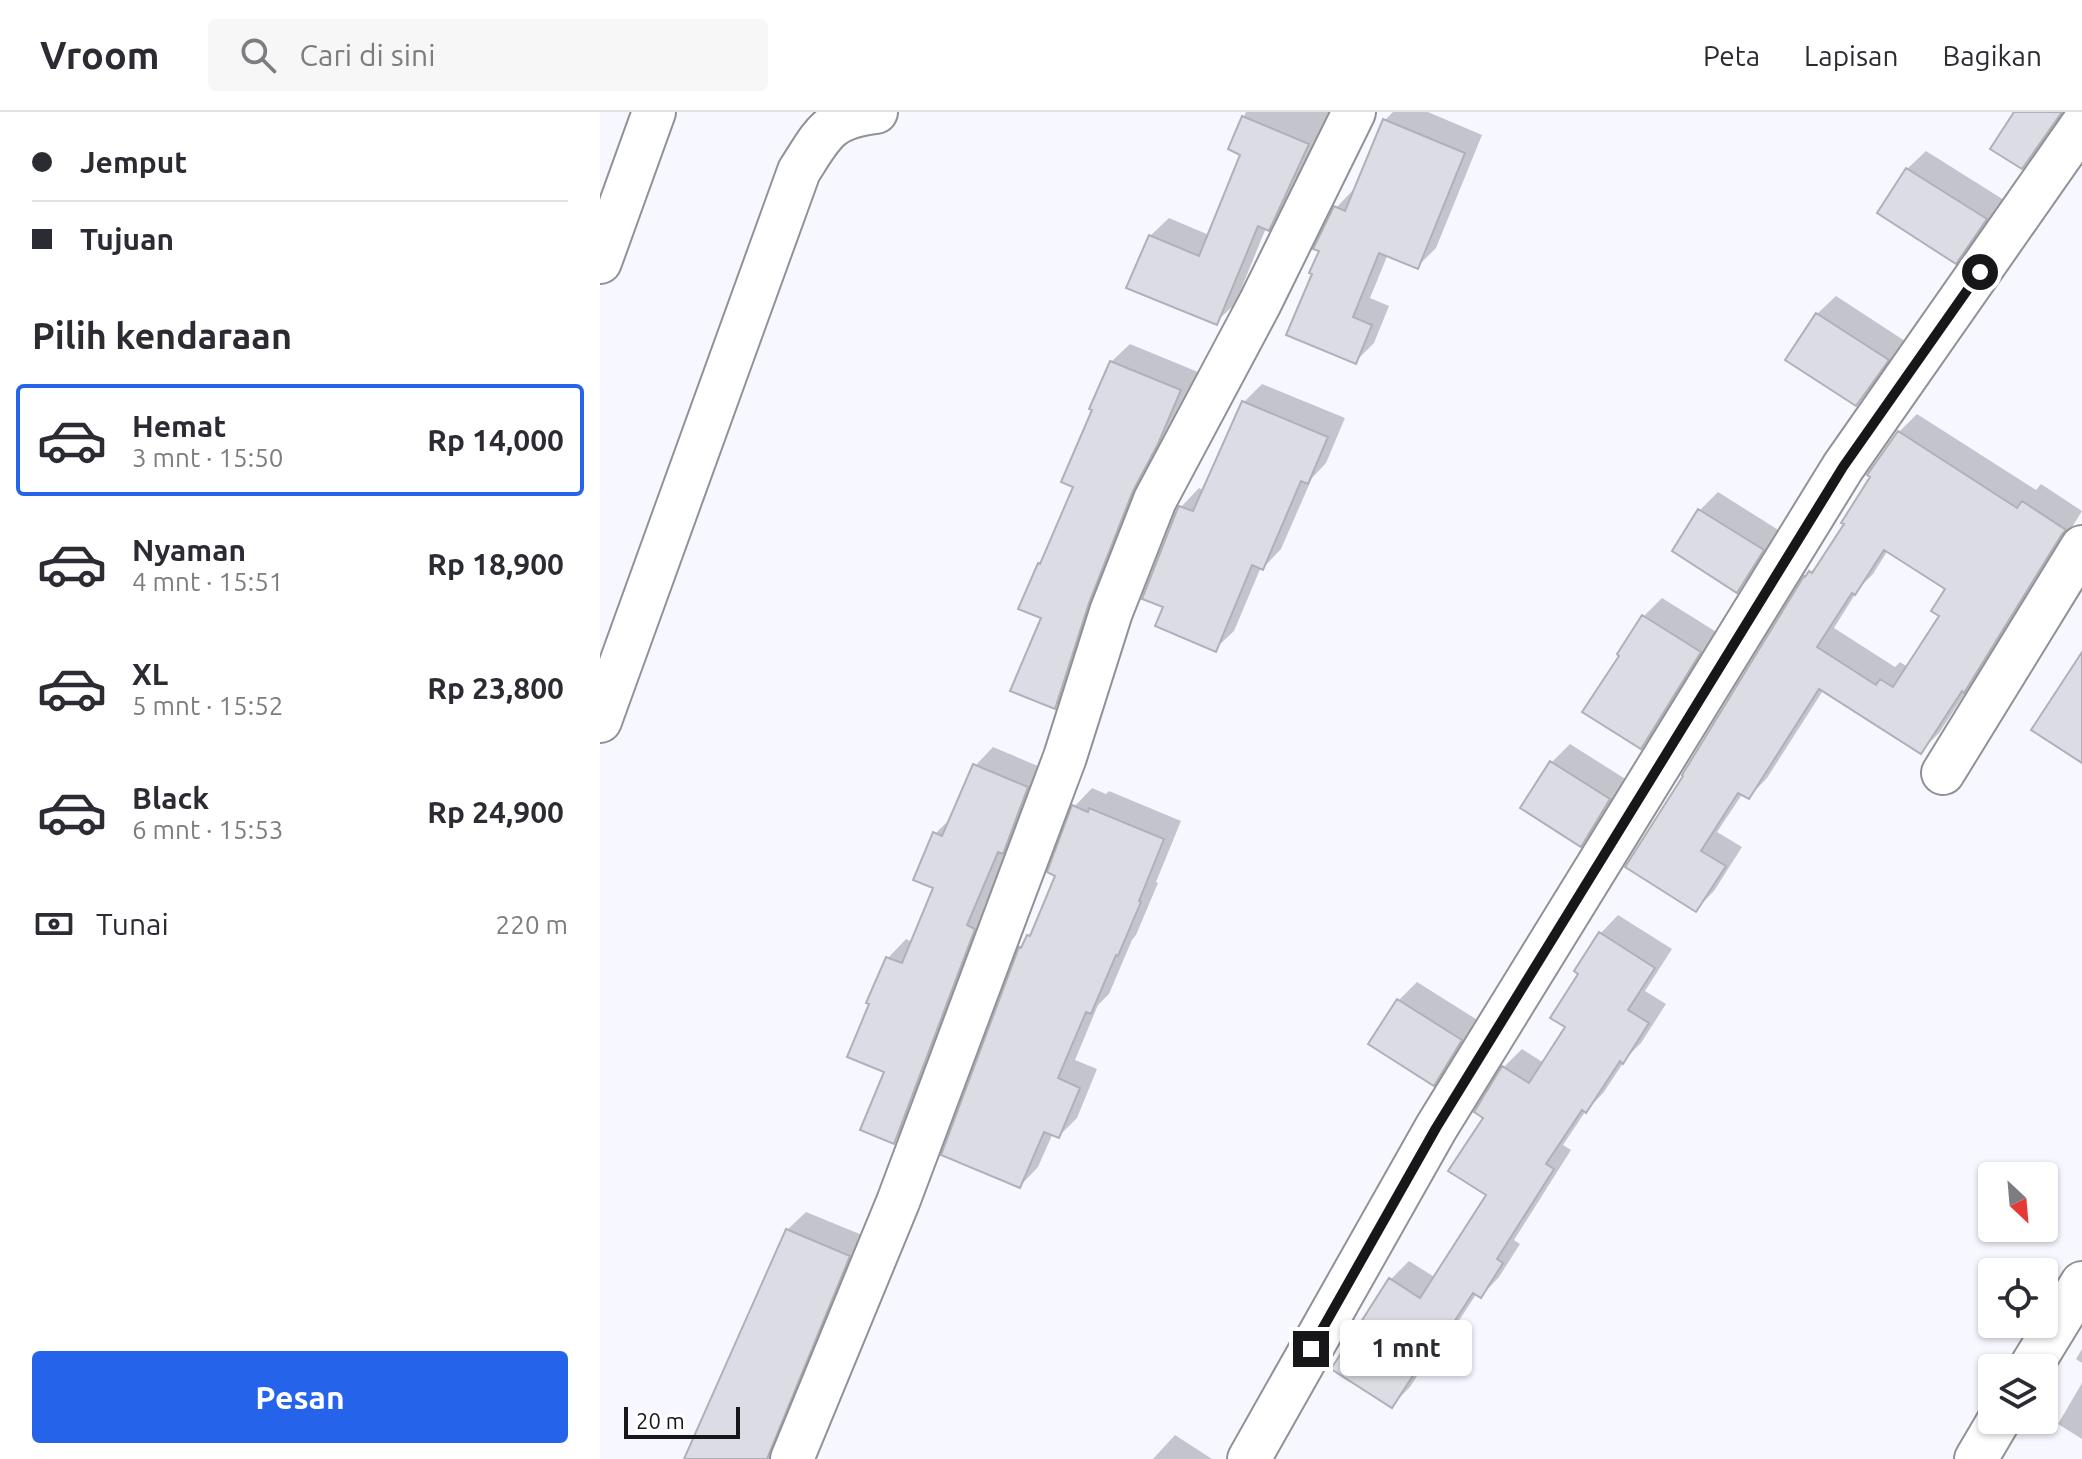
<!DOCTYPE html>
<html lang="id">
<head>
<meta charset="utf-8">
<style>
	:root { --surface:#fff; --page:#f7f7f7; --text:#2b2b33; --muted:#7c7c81; --line:#e1e1e2; --accent:#2563eb }
	body { margin:0; font-family:Ubuntu,sans-serif; background:var(--page); color:var(--text); height:100vh; display:flex; flex-direction:column; font-size:30px; white-space:nowrap }
	* { box-sizing:border-box; margin:0 }
	p { font-size:26px; color:var(--muted) }
	.icon { flex:none; width:44px; height:44px; fill:none; stroke:currentColor; stroke-width:2; stroke-linecap:round; stroke-linejoin:round }
	.map { position:relative; flex:1; overflow:hidden }
	.panel { display:flex; flex-direction:column; background:var(--surface); width:600px }
	.panel>* { flex:none }
	.banner { display:grid; align-content:center; height:176px; padding:0 32px; background:var(--surface) }
	.needle { width:52px; rotate:154deg }
	.controls { position:absolute; left:1378px; top:1050px; display:grid; gap:16px }
	.controls a { display:grid; place-items:center; width:80px; height:80px; border-radius:8px; background:var(--surface); box-shadow:0 2px 6px #0004; font-size:40px }
	.scale { position:absolute; left:24px; bottom:20px; width:116px; box-sizing:border-box; padding-left:8px; border:4px solid #17171a; border-top:0; font-size:22px; line-height:28px; white-space:nowrap; color:#17171a; -webkit-text-stroke:6px #fff; paint-order:stroke }
	.end { position:absolute; width:36px; height:36px; margin:-18px; border:10px solid #17171a; background:#fff; box-shadow:0 0 0 4px #fff }
	.from { border-radius:50% }
	.bubble { position:absolute; height:56px; border-radius:8px; background:var(--surface); box-shadow:0 2px 6px #0004; font-size:26px; font-weight:700; line-height:56px; text-align:center }
	.banner b { display:flex; align-items:center; gap:28px; height:76px; font-size:30px }
	.banner b+b { border-top:2px solid var(--line) }
	.banner i { width:20px; height:20px; background:var(--text) }
	ul { padding:0; list-style:none }
	li { display:flex; align-items:center; gap:24px; height:112px; margin:0 16px 12px; padding:0 16px; border:4px solid transparent; border-radius:8px }
	li div { flex:1 }
	li b { display:block; font-size:30px }
	li em { font-style:normal; font-weight:700 }
	li.selected { border-color:var(--accent) }
	li>.icon { width:72px; height:72px; stroke-width:1.5 }
	h2 { padding:0 32px; font-size:36px; line-height:96px }
	.pay { display:flex; align-items:center; gap:20px; height:88px; padding:0 32px; font-size:30px }
	.pay p { margin-inline-start:auto }
	.cta { display:flex; gap:16px; margin-top:auto; padding:16px 32px }
	.cta a { flex:1; height:92px; border-radius:8px; background:var(--accent); color:#fff; font-size:32px; font-weight:700; line-height:92px; text-align:center }
	header { display:flex; align-items:center; gap:48px; box-sizing:border-box; height:112px; padding:0 40px; background:var(--surface); border-bottom:2px solid var(--line) }
	header strong { font-size:38px }
	nav { display:flex; gap:44px; margin-inline-start:auto; font-size:28px }
	.search { width:560px; height:72px; background:var(--page); display:flex; align-items:center; gap:20px; box-sizing:border-box; padding:0 28px; border-radius:8px; color:var(--muted); font-size:30px }
	main { display:flex; flex:1; min-height:0 }
	.map>svg:first-child { display:block }
	.shadow { fill:#0003; fill-rule:evenodd }
	.building { fill:#dcdce4; stroke:#b0b0b8; stroke-width:2; fill-rule:evenodd }
	.lines { fill:none; stroke-linecap:round; stroke-linejoin:round }
	.street-casing { stroke:#919299; stroke-width:46 }
	.street { stroke:#fff; stroke-width:42 }
	.route { stroke:#17171a; stroke-width:10 }
</style>
</head>
<body>
<header>
<strong>Vroom</strong>
<div class="search"><svg class="icon" aria-label="search" viewBox="0 0 24 24"><circle cx="10" cy="10" r="6"/><path d="M15 15l6 6"/></svg>Cari di sini</div>
<nav><a>Peta</a><a>Lapisan</a><a>Bagikan</a></nav>
</header>
<main>
<section class="panel">
<div class="banner">
<b><i class="from"></i>Jemput</b>
<b><i></i>Tujuan</b>
</div>
<h2>Pilih kendaraan</h2>
<ul>
<li class="selected"><svg class="icon" aria-label="car" viewBox="0 0 24 24"><path d="M5 17H2v-5l4-1 3-4h7l3 4 3 1v5h-3M9 17h6M6 11h13"/><circle cx="7" cy="17" r="2"/><circle cx="17" cy="17" r="2"/></svg><div><b>Hemat</b><p>3 mnt · 15:50</p></div><em>Rp 14,000</em></li>
<li><svg class="icon" aria-label="car" viewBox="0 0 24 24"><path d="M5 17H2v-5l4-1 3-4h7l3 4 3 1v5h-3M9 17h6M6 11h13"/><circle cx="7" cy="17" r="2"/><circle cx="17" cy="17" r="2"/></svg><div><b>Nyaman</b><p>4 mnt · 15:51</p></div><em>Rp 18,900</em></li>
<li><svg class="icon" aria-label="car" viewBox="0 0 24 24"><path d="M5 17H2v-5l4-1 3-4h7l3 4 3 1v5h-3M9 17h6M6 11h13"/><circle cx="7" cy="17" r="2"/><circle cx="17" cy="17" r="2"/></svg><div><b>XL</b><p>5 mnt · 15:52</p></div><em>Rp 23,800</em></li>
<li><svg class="icon" aria-label="car" viewBox="0 0 24 24"><path d="M5 17H2v-5l4-1 3-4h7l3 4 3 1v5h-3M9 17h6M6 11h13"/><circle cx="7" cy="17" r="2"/><circle cx="17" cy="17" r="2"/></svg><div><b>Black</b><p>6 mnt · 15:53</p></div><em>Rp 24,900</em></li>
</ul>
<div class="pay"><svg class="icon" aria-label="cash" viewBox="0 0 24 24"><path d="M3 7h18v10H3z"/><circle cx="12" cy="12" r="2"/></svg>Tunai<p>220 m</p></div>
<div class="cta"><a>Pesan</a></div>
</section>
<div class="map">
<svg width="1482" height="1347" viewBox="0 0 1482 1347">
	<rect width="100%" height="100%" fill="#f6f7ff"/>
	<path class="shadow" d="M646,0H732L687,98L668,116H666L635,192L616,210L550,124L569,106L609,123L643,42L630,36Z
		M793,0H828L882,23L836,136L818,154L788,142L770,186L789,194L774,231L755,250L714,161L736,96L754,77L785,8Z
		M1416,0H1466L1441,35L1421,55Z
		M1326,39L1404,88L1374,131L1355,149L1307,57Z
		M1236,184L1305,229L1274,273L1256,291L1217,202Z
		M530,232L598,260L576,311L473,576L455,595L443,505L439,452L445,447L475,374L511,250Z
		M662,272L745,306L726,351L712,366L681,437L663,456L661,455L634,519L615,537L566,494L581,395L599,376L605,379L644,290Z
		M1317,302L1436,378L1441,372L1482,399L1382,560L1373,569L1339,621L1321,639L1224,577L1167,666L1149,685L1143,681L1117,720L1142,735L1114,779L1096,797L1028,754L1206,465L1223,448L1299,320ZM1288,438L1348,476L1341,503L1308,555L1300,550L1295,555L1234,516L1259,476L1273,462Z
		M1118,380L1180,419L1155,460L1137,478L1100,398Z
		M1062,486L1118,521L1059,616L1041,635L1022,543L1019,542L1044,504Z
		M970,632L1027,668L999,714L981,732L952,650Z
		M393,635L445,657L384,795L392,798L312,1011L294,1030L287,959L288,846L306,827L312,830L335,775V722L354,703L375,654Z
		M492,676L506,682L509,679L581,709L556,770L558,771L536,823L532,828L509,882L498,893L475,948L497,957L477,1006L459,1024L453,1021L438,1055L420,1074L428,824L434,818L458,763L474,695Z
		M1018,803L1072,837L1045,879L1066,892L1041,931L1027,945L1004,980L985,1000L963,1033L971,1038L914,1128L920,1132L899,1165L881,1184L877,1181L845,1230L828,1247L810,1275L792,1293L790,1168L809,1149L836,1166L889,1083L885,1005L904,955L922,937L944,951L968,914L981,861L1000,822Z
		M817,870L879,909L852,953L833,972L770,932L799,888Z
		M206,1100L267,1125L174,1347H87L187,1118Z
		M1482,1237V1251L1476,1247Z
		M1482,1271V1327L1458,1312Z
		M575,1323L612,1347H553Z"/>
	<path class="building" d="M1414,0H1462L1422,57L1390,37Z
		M642,4L709,32L669,119L658,114L617,213L526,176L549,123L599,144L640,43L628,37Z
		M783,7L865,41L818,157L779,141L753,205L772,213L756,252L686,223L712,162L709,161L719,139L713,137L734,94L745,99Z
		M1306,56L1387,107L1356,152L1277,101Z
		M1216,201L1289,248L1256,294L1185,248Z
		M510,249L581,278L558,332L533,379L489,491L455,597L410,579L441,506L418,497L438,451L440,452L473,375L461,370L492,298L489,297Z
		M642,289L728,325L708,372L701,369L663,458L652,453L616,540L555,514L563,495L542,487L577,398L579,394L593,399Z
		M1298,319L1417,396L1422,389L1466,418L1462,422L1364,581L1362,579L1321,642L1219,577L1149,687L1138,681L1101,739L1126,754L1096,800L1025,755L1083,664L1082,663L1204,464L1205,465L1209,459L1212,461L1244,412L1241,411L1270,365L1267,363ZM1284,438L1345,477L1331,499L1339,504L1293,575L1280,567L1276,573L1217,535L1252,481L1255,483Z
		M1098,397L1164,438L1137,481L1072,439Z
		M1042,503L1101,540L1041,637L982,600L1019,544L1017,542Z
		M1482,540V651L1431,618Z
		M950,649L1010,687L981,735L920,696Z
		M373,652L428,675L403,742L398,740L367,813L375,817L294,1032L260,1018L284,960L247,945L269,892L266,891L286,845L302,851L333,776L313,768L333,720L342,724Z
		M472,693L488,700L489,696L564,727L539,789L541,790L518,844L516,843L491,902L486,900L458,966L480,976L459,1026L444,1020L420,1076L341,1043L419,835L421,836L427,823L430,824L455,764L447,760Z
		M999,820L1055,856L1028,898L1049,911L1023,952L1020,949L986,1001L982,998L946,1052L954,1057L897,1147L903,1151L881,1186L873,1181L827,1251L823,1248L792,1296L731,1257L789,1166L820,1186L886,1083L848,1059L883,1006L874,1000L902,954L929,971L965,915L950,906L978,862L974,859Z
		M797,887L862,928L834,974L768,932Z
		M186,1117L250,1144L167,1347H84Z"/>
	<g class="lines">
		<defs>
			<path id="street" d="M0,150L54,0
				M0,609L199,59C223,22 227,6 276,0
				M1343,661L1482,435
				M1430,1256L1482,1171
				M192,1347L298,1090L465,645L511,500L555,388L660,191L754,0
				M649,1347L836,1016L1243,355L1482,13
				M1376,1347L1399,1308"/>
		</defs>
		<use href="#street" class="street-casing"/>
		<use href="#street" class="street"/>
	</g>
	<g class="lines">
		<path class="route" d="M711,1237L836,1016L1243,355L1380,160"/>
	</g>
</svg>
<div class="controls">
<a><svg class="needle" viewBox="-14 -14 28 28"><path d="M0-13l5 13h-10z" fill="#e53935"/><path d="M0 13l5-13h-10z" fill="#7c7c81"/></svg></a>
<a><svg class="icon" aria-label="locate" viewBox="0 0 24 24"><circle cx="12" cy="12" r="6"/><path d="M12 2v4M12 18v4M2 12h4M18 12h4"/></svg></a>
<a><svg class="icon" aria-label="layers" viewBox="0 0 24 24"><path d="M12 4l9 5-9 5-9-5zM3 14l9 5 9-5"/></svg></a>
</div>
<div class="scale">20 m</div>
<i class="end from" style="left:1380px;top:160px"></i>
<i class="end" style="left:711px;top:1237px"></i>
<div class="bubble" style="left:740px;top:1208px;width:132px">1 mnt</div>
</div>
</main>
</body>
</html>
